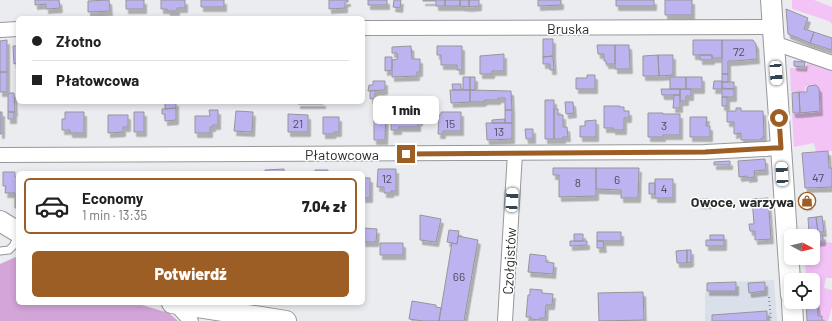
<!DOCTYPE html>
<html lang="pl">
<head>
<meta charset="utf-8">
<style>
	:root { --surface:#fff; --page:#f6f6f6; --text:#202124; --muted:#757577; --line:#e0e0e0; --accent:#9d5e25 }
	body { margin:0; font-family:Barlow,sans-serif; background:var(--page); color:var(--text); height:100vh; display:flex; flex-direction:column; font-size:15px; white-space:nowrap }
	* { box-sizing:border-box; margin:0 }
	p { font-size:13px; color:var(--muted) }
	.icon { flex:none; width:22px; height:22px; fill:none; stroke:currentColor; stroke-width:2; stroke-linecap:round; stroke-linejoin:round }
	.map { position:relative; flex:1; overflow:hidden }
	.details { position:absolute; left:16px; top:171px; width:349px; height:134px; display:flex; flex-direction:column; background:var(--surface); border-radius:6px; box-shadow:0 2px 6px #0003 }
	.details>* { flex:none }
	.guide { position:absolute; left:16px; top:16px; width:349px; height:88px; border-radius:6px; box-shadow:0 2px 6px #0003; display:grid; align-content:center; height:88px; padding:0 16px; background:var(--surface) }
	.needle { width:26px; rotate:97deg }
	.controls { position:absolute; left:784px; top:229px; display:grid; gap:8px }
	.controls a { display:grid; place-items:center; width:36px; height:36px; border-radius:6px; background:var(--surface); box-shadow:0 2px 6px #0003; font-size:20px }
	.end { position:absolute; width:18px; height:18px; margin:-9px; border:5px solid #9d5e25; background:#fff; box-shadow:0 0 0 2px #fff }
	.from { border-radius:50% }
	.bubble { position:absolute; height:28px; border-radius:6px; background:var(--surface); box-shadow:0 2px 6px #0003; font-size:13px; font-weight:800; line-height:28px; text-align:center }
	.car { position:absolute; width:12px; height:24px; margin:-12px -6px; border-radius:5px; box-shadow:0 0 3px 1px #0007; background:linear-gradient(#fff 24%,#345 0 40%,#fff 0 76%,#345 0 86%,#fff 0) }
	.guide b { display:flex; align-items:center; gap:14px; height:38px; font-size:15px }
	.guide b+b { border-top:1px solid var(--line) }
	.guide i { width:10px; height:10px; background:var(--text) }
	ul { padding:7px 0 0; list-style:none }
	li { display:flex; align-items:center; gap:12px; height:56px; margin:0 8px 6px; padding:0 8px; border:2px solid var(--line); border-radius:6px }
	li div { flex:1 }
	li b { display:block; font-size:15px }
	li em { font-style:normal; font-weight:800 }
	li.on { border-color:var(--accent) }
	li>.icon { width:36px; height:36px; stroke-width:1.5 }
	.cta { display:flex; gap:8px; margin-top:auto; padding:8px 16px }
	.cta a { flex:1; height:46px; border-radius:6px; background:var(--accent); color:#fff; font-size:16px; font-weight:800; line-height:46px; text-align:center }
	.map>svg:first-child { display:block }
	.built { fill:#dae0ea }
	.green { fill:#f3c3f6 }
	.forest { fill:#d4a5d8 }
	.building { fill:#beb3f1; stroke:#969699; filter:url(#shadow) }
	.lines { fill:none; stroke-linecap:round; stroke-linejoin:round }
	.lane-casing { stroke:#97989b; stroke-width:9 }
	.street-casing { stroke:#97989b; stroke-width:16 }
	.secondary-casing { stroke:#97989b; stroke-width:22 }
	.path { stroke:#86888a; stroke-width:2; stroke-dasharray:1 3; stroke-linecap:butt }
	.lane { stroke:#fff; stroke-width:7 }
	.street { stroke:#fff; stroke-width:14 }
	.secondary { stroke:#fff; stroke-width:20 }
	.route { stroke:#9d5e25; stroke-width:5 }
	.labels { text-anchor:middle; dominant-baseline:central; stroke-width:3; stroke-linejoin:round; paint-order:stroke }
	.number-label { font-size:12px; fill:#4e4c5c }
	.street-label { font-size:14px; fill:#292a2b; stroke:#fff }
	.poi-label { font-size:14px; font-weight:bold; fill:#292a2b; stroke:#fff; text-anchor:end }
</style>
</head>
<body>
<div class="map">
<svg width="832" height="321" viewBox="0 0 832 321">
	<defs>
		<filter id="shadow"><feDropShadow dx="2.5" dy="4.5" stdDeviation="0" flood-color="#0004"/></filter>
	</defs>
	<rect width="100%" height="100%" fill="#eaecef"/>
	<path class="built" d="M774,280L777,321H705V296L707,283Z"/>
	<path class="green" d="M792,0H814L832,7V24L829,21L792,9Z
		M807,61L832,71V151L816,152L814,143L794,147L792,114L820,112L817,85L805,87V92H791L790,68L806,69Z
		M827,242L832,243V278H826L824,288L832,290V307L828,321H822V316L817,314L815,289L813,288V280H806L805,258H813V243Z"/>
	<path class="forest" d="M18,256V303H135L169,313L178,321H0V264Z"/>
	<path class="building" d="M35,0H59L60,8L46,9V4L35,5Z
		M109,0L110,11L88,12V1Z
		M126,0H144V9H126Z
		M161,0H185V8H177V11H168L167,9H161Z
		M201,0H224V7H201Z
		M329,0H348V2H345V8L329,9Z
		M368,0H387V5H368Z
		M394,0H401L400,8L393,7Z
		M423,0H445V6H436V1H423Z
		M445,0H460V6H445Z
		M460,0H469V7L460,6Z
		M469,0H479V6L469,7Z
		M538,0H561V5L538,6Z
		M616,0H654V6H616Z
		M665,0H692V15H665Z
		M786,9L808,18L804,29L814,32L810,43L788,34Z
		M814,32L832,38V50L810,43Z
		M543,39H553V56L543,57Z
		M7,40V72H0V41Z
		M693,40H722V58H712V55H693Z
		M722,40H753L756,44L757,59L734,61H728V74H722Z
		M597,45H615V64H606V61H604V54H598Z
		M615,45H629L630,69H615Z
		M13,46H18V63L14,64Z
		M411,46L412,59H420V72H417V76L392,77V60L398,59L397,53H392V47Z
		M437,46H462V70H457V65H441V55H437Z
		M504,54V71H492V74H480V56Z
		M658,55H673V75L659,76Z
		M658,55L659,76H643V56Z
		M700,55H712V60H700Z
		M553,56L554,70H550V64H543V57Z
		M385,57H392V70L385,71Z
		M794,61L805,62L804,67L794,66Z
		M0,72H7V92H0Z
		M722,74H728V82H722Z
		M587,75H595V89H576V78H587Z
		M463,77H470V90H463Z
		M470,77H475V90H470Z
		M670,77H686V89H670Z
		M686,77H702V89H686Z
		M373,81H385V90L368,91L369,85H373Z
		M714,81H722V89H713Z
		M722,82H734V89L722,88Z
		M452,84H461V90H453Z
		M816,85L819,88L820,111L800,113L799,92H807V88L809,86Z
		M661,89H680V95H662Z
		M680,89H691V96H686V101H680Z
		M722,89H734V97H722Z
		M375,90V98L370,99V91Z
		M450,90H470V102L451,103Z
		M470,90L511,91L512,110H505V98H498V100H485L483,102H470Z
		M799,92L800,113H793L792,93Z
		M8,93H14L15,112H8Z
		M674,95H680V108H673Z
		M722,97H727V106H722Z
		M545,100H554V139H545Z
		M163,102H176V108L165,109V103H163Z
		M298,102H323V104H298Z
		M381,102H385L386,111H377V107H381Z
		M565,102H573L574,113L566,114Z
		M408,104L418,105V116L420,118V121L418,122V127H399V130H391L392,111H408Z
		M604,106H620V107H624V111H629V118H624V130H613V128H604Z
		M176,108V120L165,121V114H162V109Z
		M736,108H741V111H763L764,136L760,140H741V133L734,134V122H727V111H736Z
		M554,109H558V115H563V127H567L568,137H563V139H554Z
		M209,110H218V125H213V127H210V133H195V116H210Z
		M505,110H512V123H505Z
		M236,111L253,112L252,132L234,131Z
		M374,111H386L385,140H374Z
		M0,112H2V134H0Z
		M8,112H14V119H8Z
		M65,112H84V133H70V130H62V119H65Z
		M134,112H144V132H134Z
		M441,112H461V131H443V134H438L439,115H441Z
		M648,113H663V114H680V135H663V137H648Z
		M288,114L308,115V132H288Z
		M108,115H128V127H123V132L108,133Z
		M323,117H339V132H334L333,134H323Z
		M690,117H707L706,126H710V137H690Z
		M505,119V123H492V120Z
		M596,120V137H580V126H585V121Z
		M486,123H512V139L487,140Z
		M525,129H533V139H526Z
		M828,151L829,168H832V187L805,188L802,153Z
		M765,159L766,170L754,171L755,177L747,178V176L739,177L738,161Z
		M730,161V165H714V162Z
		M553,168H596V196L559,197V175H553Z
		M596,168H639L638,198H621V190L596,189Z
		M284,169V173H265V170Z
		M378,169H396V191H391V193H384V187H377Z
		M315,170H328V173H315Z
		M3,172H15V177H18V208H15V193H5L6,186H3Z
		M363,178H370V198H363Z
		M655,179H673V198H655Z
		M649,183H655V194H649Z
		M809,197L810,205L804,206V198Z
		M768,198L771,239L755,240V231H750L749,224H754L752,199Z
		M699,199H709V204H699Z
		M420,215L441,219L436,242L420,240Z
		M822,216L824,232H818L816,217Z
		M816,217L818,232L809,233L808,218Z
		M364,228L377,229L376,242H363Z
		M449,230L459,231L457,244L447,242Z
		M597,232H621V241H597Z
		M574,234H583V241H574Z
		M710,235H724V240H710Z
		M823,235V241L816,242V236Z
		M458,236L478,240L464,321H439L452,243L457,244Z
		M706,240H724V246H706Z
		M570,241H587V245L570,246Z
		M597,241H603L604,248H597Z
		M380,243H403V255H380Z
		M687,250H691V262L687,263Z
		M687,250V263H677L676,251Z
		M530,254L546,256V262L554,263L553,274L528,272Z
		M736,282V291H707V283Z
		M765,282V291L749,293L748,283Z
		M530,289L542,290V293L553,294L552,305H546L545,318H540V320L531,319V317H526L528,295H530Z
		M643,292L644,320L599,321L598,293Z
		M813,295H816L818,316H822V321H807L806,302H813Z
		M412,301L436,305V307L441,308L439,321H423L409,319Z
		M767,311V321H712V315Z"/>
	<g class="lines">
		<defs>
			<path id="lane" d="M0,251L9,250L13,246L18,236"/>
			<path id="street" d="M363,28L773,27
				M0,30L18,29
				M774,43L832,63
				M0,155L705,152L766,149L781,147
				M174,303L191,321
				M505,321L515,153"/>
			<path id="secondary" d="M771,0L791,295
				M0,221L18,232
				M792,302L793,321
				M172,303L286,321"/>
		</defs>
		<use href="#lane" class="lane-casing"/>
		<use href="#street" class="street-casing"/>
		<use href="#secondary" class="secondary-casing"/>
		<path class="path" d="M769,297L771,321"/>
		<use href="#lane" class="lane"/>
		<use href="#street" class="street"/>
		<use href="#secondary" class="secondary"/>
	</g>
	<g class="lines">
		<path class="route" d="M406,154L705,152L774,148H781L779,118"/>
	</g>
	<defs>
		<symbol id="shop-ring" viewBox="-11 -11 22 22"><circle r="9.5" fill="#fff" stroke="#9d5e25" stroke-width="1.5"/><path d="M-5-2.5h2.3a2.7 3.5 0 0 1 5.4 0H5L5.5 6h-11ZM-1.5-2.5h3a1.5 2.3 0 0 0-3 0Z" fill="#9d5e25"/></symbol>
	</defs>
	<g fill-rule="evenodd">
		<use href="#shop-ring" x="797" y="191" width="20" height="20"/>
	</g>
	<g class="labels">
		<g class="number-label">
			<text x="739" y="51">72</text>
			<text x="298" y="123">21</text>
			<text x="450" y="123">15</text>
			<text x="664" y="125">3</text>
			<text x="499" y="131">13</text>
			<text x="818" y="177">47</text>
			<text x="387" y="178">12</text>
			<text x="617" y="179">6</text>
			<text x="578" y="182">8</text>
			<text x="664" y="188">4</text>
			<text x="459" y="276">66</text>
		</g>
		<g class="street-label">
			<text x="568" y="28">Bruska</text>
			<text x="342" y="154">Płatowcowa</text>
			<text transform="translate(509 261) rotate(-87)">Czołgistów</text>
		</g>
		<g class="poi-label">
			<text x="794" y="201">Owoce, warzywa</text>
		</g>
	</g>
</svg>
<div class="controls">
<a><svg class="needle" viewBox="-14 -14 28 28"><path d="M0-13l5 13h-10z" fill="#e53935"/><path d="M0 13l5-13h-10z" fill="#757577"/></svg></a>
<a><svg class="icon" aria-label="locate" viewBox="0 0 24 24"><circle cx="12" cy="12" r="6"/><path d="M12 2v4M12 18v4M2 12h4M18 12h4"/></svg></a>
</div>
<i class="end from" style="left:779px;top:118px"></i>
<i class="end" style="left:406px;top:154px"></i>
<div class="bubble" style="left:373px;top:96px;width:66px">1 min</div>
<i class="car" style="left:776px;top:73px;rotate:176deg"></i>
<i class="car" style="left:782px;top:174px;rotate:357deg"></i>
<i class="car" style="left:512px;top:200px;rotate:3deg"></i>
<div class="guide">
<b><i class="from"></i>Złotno</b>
<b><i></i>Płatowcowa</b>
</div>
<section class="details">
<ul>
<li class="on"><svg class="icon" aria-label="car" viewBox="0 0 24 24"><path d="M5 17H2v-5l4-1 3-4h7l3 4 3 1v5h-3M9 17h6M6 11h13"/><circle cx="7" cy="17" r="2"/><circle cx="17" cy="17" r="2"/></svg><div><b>Economy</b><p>1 min · 13:35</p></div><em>7.04 zł</em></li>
</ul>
<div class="cta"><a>Potwierdź</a></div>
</section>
</div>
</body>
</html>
